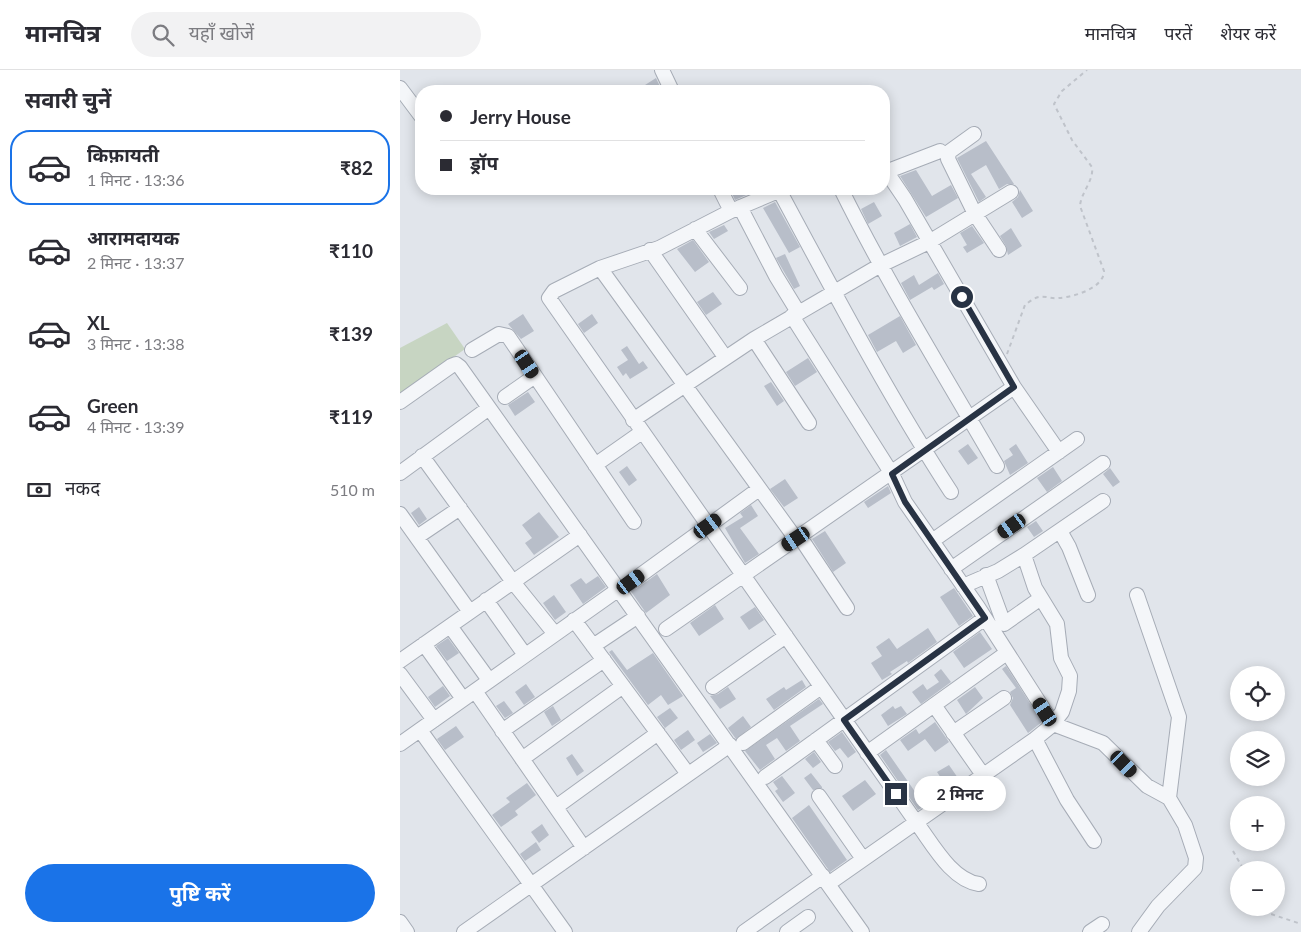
<!DOCTYPE html>
<html lang="hi">
<head>
<meta charset="utf-8">
<style>
	:root { --surface:#fff; --page:#f2f2f3; --text:#2b2b33; --muted:#7c7c81; --line:#e1e1e2; --accent:#1a73e8 }
	body { margin:0; font-family:Lato,"Noto Sans Devanagari",sans-serif; background:var(--page); color:var(--text); height:100vh; display:flex; flex-direction:column; font-size:19px; white-space:nowrap }
	* { box-sizing:border-box; margin:0 }
	p { font-size:16px; color:var(--muted) }
	.icon { flex:none; width:28px; height:28px; fill:none; stroke:currentColor; stroke-width:2; stroke-linecap:round; stroke-linejoin:round }
	.map { position:relative; flex:1; overflow:hidden }
	.panel { display:flex; flex-direction:column; background:var(--surface); width:400px }
	.panel>* { flex:none }
	.banner { position:absolute; left:15px; top:15px; width:475px; height:110px; border-radius:20px; box-shadow:0 2px 12px #0003; display:grid; align-content:center; height:110px; padding:0 25px; background:var(--surface) }
	.fabs { position:absolute; left:830px; top:596px; display:grid; gap:10px }
	.fabs a { display:grid; place-items:center; width:55px; height:55px; border-radius:50%; background:var(--surface); box-shadow:0 2px 12px #0003; font-size:25px }
	.end { position:absolute; width:22px; height:22px; margin:-11px; border:6px solid #283344; background:#fff; box-shadow:0 0 0 2px #fff }
	.from { border-radius:50% }
	.bubble { position:absolute; height:35px; border-radius:18px; background:var(--surface); box-shadow:0 2px 12px #0003; font-size:16px; font-weight:700; line-height:35px; text-align:center }
	.car { position:absolute; width:15px; height:30px; margin:-15px -8px; border-radius:6px; box-shadow:0 0 4px 1px #0007; background:linear-gradient(#222 24%,#8ab4d8 0 40%,#222 0 76%,#8ab4d8 0 86%,#222 0) }
	.banner b { display:flex; align-items:center; gap:18px; height:48px; font-size:19px }
	.banner b+b { border-top:1px solid var(--line) }
	.banner i { width:12px; height:12px; background:var(--text) }
	ul { padding:0; list-style:none }
	li { display:flex; align-items:center; gap:15px; height:75px; margin:0 10px 8px; padding:0 15px; border:2px solid transparent; border-radius:20px }
	li div { flex:1 }
	li b { display:block; font-size:19px }
	li em { font-style:normal; font-weight:700 }
	li.on { border-color:var(--accent) }
	li>.icon { width:45px; height:45px; stroke-width:1.5 }
	h2 { padding:0 25px; font-size:22px; line-height:60px }
	.pay { display:flex; align-items:center; gap:12px; height:55px; padding:0 25px; font-size:19px }
	.pay p { margin-inline-start:auto }
	.cta { display:flex; gap:10px; margin-top:auto; padding:10px 25px }
	.cta a { flex:1; height:58px; border-radius:30px; background:var(--accent); color:#fff; font-size:20px; font-weight:700; line-height:58px; text-align:center }
	header { display:flex; align-items:center; gap:30px; box-sizing:border-box; height:70px; padding:0 25px; background:var(--surface); border-bottom:1px solid var(--line) }
	header strong { font-size:24px }
	nav { display:flex; gap:28px; margin-inline-start:auto; font-size:18px }
	.search { width:350px; height:45px; background:var(--page); display:flex; align-items:center; gap:12px; box-sizing:border-box; padding:0 18px; border-radius:28px; color:var(--muted); font-size:19px }
	main { display:flex; flex:1; min-height:0 }
	.map>svg:first-child { display:block }
	.green { fill:#c7d5c2 }
	.building { fill:#b8bec9 }
	.lines { fill:none; stroke-linecap:round; stroke-linejoin:round }
	.minor-casing { stroke:#a6acb6; stroke-width:16 }
	.path { stroke:#bfc3ca; stroke-width:2; stroke-dasharray:4 4; stroke-linecap:butt }
	.minor { stroke:#f4f6f9; stroke-width:14 }
	.route { stroke:#283344; stroke-width:6 }
</style>
</head>
<body>
<header>
<strong>मानचित्र</strong>
<div class="search"><svg class="icon" aria-label="search" viewBox="0 0 24 24"><circle cx="10" cy="10" r="6"/><path d="M15 15l6 6"/></svg>यहाँ खोजें</div>
<nav><a>मानचित्र</a><a>परतें</a><a>शेयर करें</a></nav>
</header>
<main>
<section class="panel">
<h2>सवारी चुनें</h2>
<ul>
<li class="on"><svg class="icon" aria-label="car" viewBox="0 0 24 24"><path d="M5 17H2v-5l4-1 3-4h7l3 4 3 1v5h-3M9 17h6M6 11h13"/><circle cx="7" cy="17" r="2"/><circle cx="17" cy="17" r="2"/></svg><div><b>किफ़ायती</b><p>1 मिनट · 13:36</p></div><em>₹82</em></li>
<li><svg class="icon" aria-label="car" viewBox="0 0 24 24"><path d="M5 17H2v-5l4-1 3-4h7l3 4 3 1v5h-3M9 17h6M6 11h13"/><circle cx="7" cy="17" r="2"/><circle cx="17" cy="17" r="2"/></svg><div><b>आरामदायक</b><p>2 मिनट · 13:37</p></div><em>₹110</em></li>
<li><svg class="icon" aria-label="car" viewBox="0 0 24 24"><path d="M5 17H2v-5l4-1 3-4h7l3 4 3 1v5h-3M9 17h6M6 11h13"/><circle cx="7" cy="17" r="2"/><circle cx="17" cy="17" r="2"/></svg><div><b>XL</b><p>3 मिनट · 13:38</p></div><em>₹139</em></li>
<li><svg class="icon" aria-label="car" viewBox="0 0 24 24"><path d="M5 17H2v-5l4-1 3-4h7l3 4 3 1v5h-3M9 17h6M6 11h13"/><circle cx="7" cy="17" r="2"/><circle cx="17" cy="17" r="2"/></svg><div><b>Green</b><p>4 मिनट · 13:39</p></div><em>₹119</em></li>
</ul>
<div class="pay"><svg class="icon" aria-label="cash" viewBox="0 0 24 24"><path d="M3 7h18v10H3z"/><circle cx="12" cy="12" r="2"/></svg>नकद<p>510 m</p></div>
<div class="cta"><a>पुष्टि करें</a></div>
</section>
<div class="map">
<svg width="901" height="862" viewBox="0 0 901 862">
	<rect width="100%" height="100%" fill="#e1e5eb"/>
	<path class="green" d="M47,253L65,279L0,325V278Z"/>
	<path class="building" d="M256,8L262,21H249L245,15Z
		M586,71L614,114H607L599,119L586,95L571,104L586,127L579,132L557,88Z
		M516,100L532,126L551,115L558,128L526,147L500,106Z
		M330,119H360L335,130Z
		M620,120L633,141L622,148L612,132L618,127Z
		M375,132L400,177L389,183L363,138Z
		M474,132L482,146L468,154L461,139Z
		M510,154L517,167L500,176L494,163Z
		M324,155L328,161L314,169L309,162Z
		M572,156L584,173L567,183L563,177L567,175L560,163Z
		M611,158L622,176L608,185L606,176L600,166Z
		M293,170L309,192L295,202L277,179Z
		M385,184L400,216L394,219L376,188Z
		M538,203L544,214L534,220L532,217L510,230L501,213L514,205L519,215Z
		M313,222L322,234L306,245L297,232Z
		M123,244L134,261L121,269L108,254Z
		M192,244L198,253L184,263L178,254Z
		M500,246L516,275L503,283L496,271L477,282L468,265Z
		M227,276L239,294L243,291L248,298L230,309L226,303L223,306L217,297L228,290L221,280Z
		M408,288L417,302L395,316L386,302Z
		M371,312L384,331L377,336L364,316Z
		M128,322L135,332L115,346L108,335Z
		M568,374L578,388L568,395L558,381Z
		M616,374L628,393L610,405L604,391L613,385L609,379Z
		M227,396L237,410L229,416L219,402Z
		M653,397L662,411L647,422L637,408Z
		M710,398L720,412L713,417L703,404Z
		M385,409L398,428L384,437L370,419Z
		M488,416L491,423L468,438L464,432Z
		M351,435L358,446L340,458L359,484L345,493L325,458L343,447L340,443Z
		M19,437L27,449L19,455L11,443Z
		M139,442L159,467L134,485L125,473L132,468L122,455Z
		M636,451L643,461L634,467L627,457Z
		M425,461L446,493L433,502L412,469Z
		M257,504L270,525L246,543L230,520L236,519Z
		M198,506L206,517L183,534L170,515L181,508L186,514Z
		M554,518L573,546L559,556L540,527Z
		M154,525L166,542L155,550L143,533Z
		M315,535L324,549L299,566L290,553Z
		M355,537L364,550L349,560L340,547Z
		M528,558L537,572L508,593L507,591L490,602L492,604L482,610L471,593L482,586L476,577L489,568L497,579Z
		M580,562L592,579L564,598L553,582Z
		M48,568L59,583L47,591L36,576Z
		M212,580L227,600L253,583L283,626L268,635L261,625L248,635L209,582Z
		M606,596L642,652L628,663L610,635L613,628L610,622L616,618L602,599Z
		M541,599L551,612L521,634L512,622L523,614L527,620L539,612L534,605Z
		M402,610L406,617L374,640L366,629L384,617L386,620Z
		M126,614L135,627L124,635L115,622Z
		M43,616L50,626L35,637L28,627Z
		M328,617L336,629L320,639L310,626L318,624Z
		M575,617L583,628L566,644L557,630Z
		M419,629L423,634L390,656L400,671L386,681L377,668L366,675L375,689L360,700L345,681Z
		M104,631L113,643L105,648L96,636Z
		M153,636L161,650L152,656L144,642Z
		M493,636L495,639L501,636L507,644L488,656L481,645Z
		M270,638L278,648L265,658L257,647Z
		M343,646L351,657L336,669L328,658Z
		M535,652L549,672L535,682L525,669L508,681L500,670L516,659L519,664Z
		M56,656L64,667L45,680L37,669Z
		M288,660L295,670L281,680L274,670Z
		M442,662L456,682L448,688L440,678L435,681L428,672Z
		M310,664L317,673L303,682L297,673Z
		M486,680L525,736L518,740L480,685Z
		M414,682L421,692L413,698L405,689Z
		M172,684L184,701L177,706L166,688Z
		M549,695L560,711L546,721L542,716L545,714L537,702Z
		M411,703L422,717V718L413,720L404,708Z
		M382,706L395,723L383,732L375,721L378,719L373,712Z
		M465,710L476,724L453,741L442,726Z
		M127,713L136,725L115,741L118,745L101,757L92,745L110,732L106,728Z
		M409,735L447,790L430,802L392,748Z
		M142,754L149,765L139,773L131,762Z
		M136,772L141,780L125,791L120,784Z"/>
	<g class="lines">
		<defs>
			<path id="minor" d="M262,0L272,21
				M0,18L21,46
				M574,64L549,82L548,89L575,144L599,180
				M484,98L505,129L614,317L659,382
				M488,101L540,81
				M320,119L331,141
				M383,119L331,141L259,178L200,198L154,221L149,228L516,752C532,773 551,810 579,814
				M441,119C488,214 544,304 597,396
				M379,120C434,222 488,325 551,422
				M340,137L376,206L398,242
				M295,159L340,218
				M250,180L325,287
				M200,198L396,469
				M392,246L492,404L505,432L578,537L653,654L703,673L747,716L769,728L785,755L796,788L795,798L758,836L739,862
				M354,269L409,353
				M72,280L99,264L108,266L234,452
				M105,327L135,306
				M0,332L51,296L56,294L60,297L462,862
				M233,350L354,269L479,196L529,172L611,122
				M22,386L113,512L155,564
				M195,395L242,362
				M0,403L89,338
				M0,444L70,542
				M660,461L669,477L688,525
				M17,467L60,438
				M400,467L447,538
				M532,471L677,369
				M551,499L703,393
				M586,505L604,554L641,528
				M231,512L359,419
				M563,516L598,501L624,485L703,431
				M737,525L779,647L769,728
				M86,530L125,585
				M174,550L288,704
				M50,556L89,610
				M266,559L614,317
				M24,574L63,629
				M193,576L238,546
				M0,591L180,465
				M0,604L34,650
				M313,617L386,566
				M75,621L184,778
				M534,635L583,705
				M20,660L165,862
				M102,661L204,590
				M553,663L604,628
				M635,669L667,730L694,771
				M416,670L435,696
				M343,673L421,617
				M0,674L219,519
				M467,683L601,587
				M122,689L223,616
				M365,707L585,548
				M419,726L463,789
				M156,737L258,663
				M428,814L635,669L651,656L662,642L669,621L670,606L661,588L657,554L635,518L624,485
				M0,852L7,862
				M64,862L330,675
				M344,862L423,806
				M387,862L408,847
				M690,862L702,854"/>
		</defs>
		<use href="#minor" class="minor-casing"/>
		<path class="path" d="M607,284L625,235C629,232 634,228 639,227C646,226 653,229 659,228C674,227 704,218 704,201L680,136C681,122 694,111 692,97L672,70L654,34L662,21L687,0
			M833,781L844,800
			M866,838L871,844L901,854"/>
		<use href="#minor" class="minor"/>
	</g>
	<g class="lines">
		<path class="route" d="M496,724L444,650L585,548L505,432L492,404L614,317L562,227"/>
	</g>
</svg>
<div class="fabs">
<a><svg class="icon" aria-label="locate" viewBox="0 0 24 24"><circle cx="12" cy="12" r="6"/><path d="M12 2v4M12 18v4M2 12h4M18 12h4"/></svg></a>
<a><svg class="icon" aria-label="layers" viewBox="0 0 24 24"><path d="M12 4l9 5-9 5-9-5zM3 14l9 5 9-5"/></svg></a>
<a>+</a>
<a>−</a>
</div>
<i class="end from" style="left:562px;top:227px"></i>
<i class="end" style="left:496px;top:724px"></i>
<div class="bubble" style="left:514px;top:706px;width:92px">2 मिनट</div>
<i class="car" style="left:127px;top:294px;rotate:147deg"></i>
<i class="car" style="left:308px;top:456px;rotate:54deg"></i>
<i class="car" style="left:612px;top:456px;rotate:235deg"></i>
<i class="car" style="left:396px;top:469px;rotate:236deg"></i>
<i class="car" style="left:231px;top:512px;rotate:54deg"></i>
<i class="car" style="left:645px;top:642px;rotate:327deg"></i>
<i class="car" style="left:724px;top:694px;rotate:136deg"></i>
<div class="banner">
<b><i class="from"></i>Jerry House</b>
<b><i></i>ड्रॉप</b>
</div>
</div>
</main>
</body>
</html>
